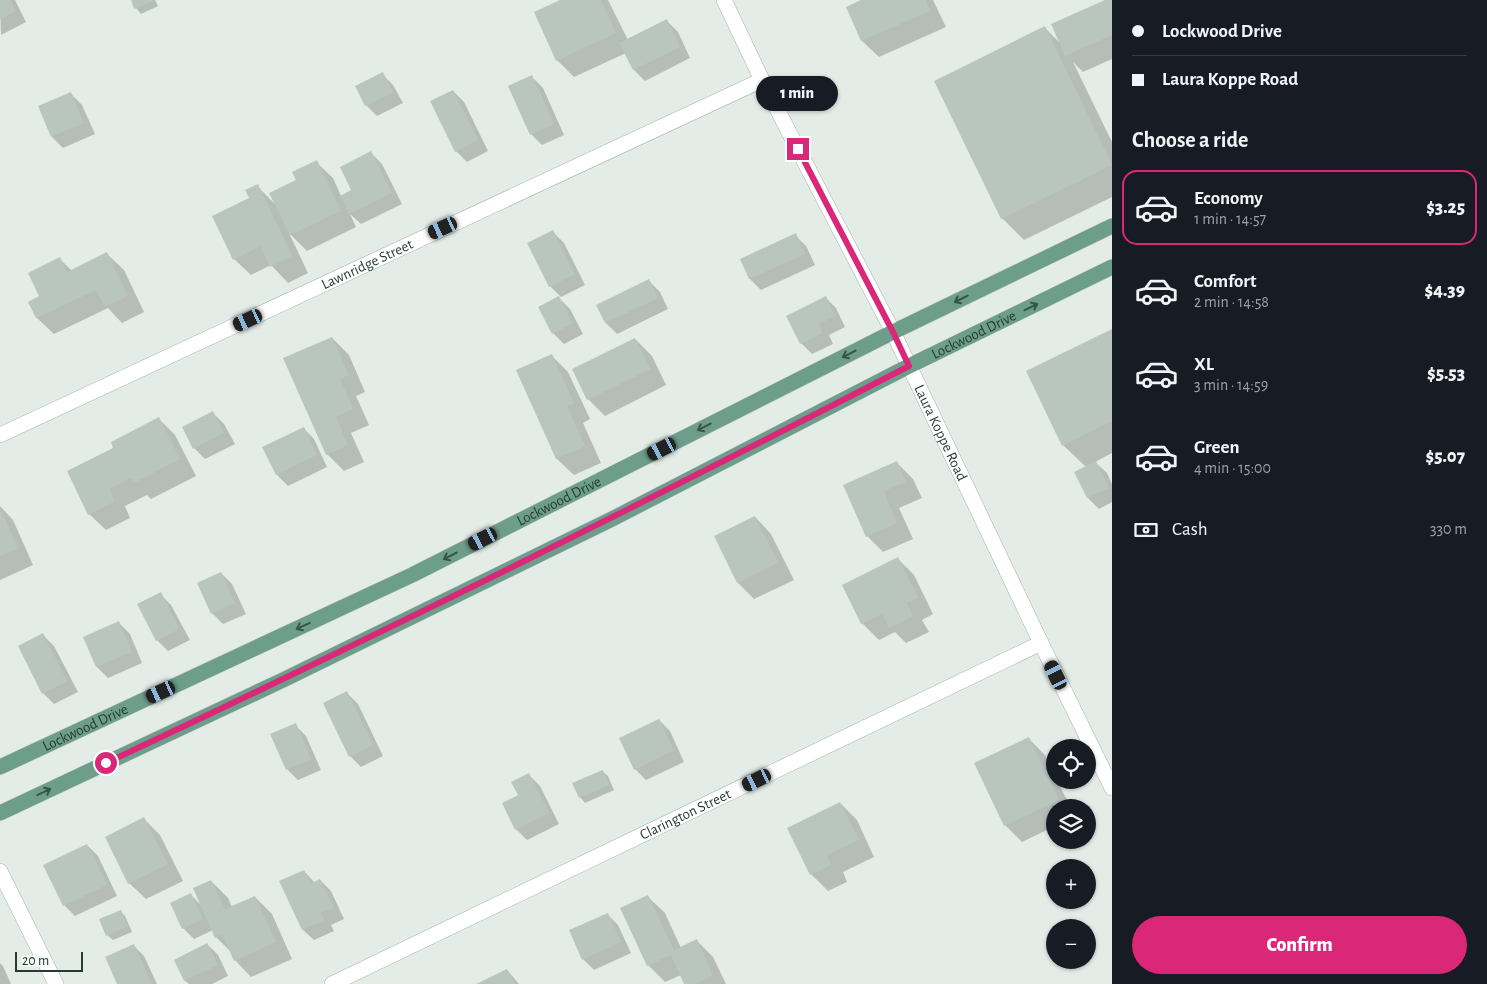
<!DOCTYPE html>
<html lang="en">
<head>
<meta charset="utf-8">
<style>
	:root { --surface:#171b24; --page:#242831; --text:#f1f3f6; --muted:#9ea1a6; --line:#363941; --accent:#db2777 }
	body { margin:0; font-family:"Alegreya Sans",sans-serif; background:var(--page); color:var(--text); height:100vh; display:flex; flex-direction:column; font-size:19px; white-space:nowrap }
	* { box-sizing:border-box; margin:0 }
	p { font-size:16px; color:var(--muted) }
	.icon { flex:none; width:28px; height:28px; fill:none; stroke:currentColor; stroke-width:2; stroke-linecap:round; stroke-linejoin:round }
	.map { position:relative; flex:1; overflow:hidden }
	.side { display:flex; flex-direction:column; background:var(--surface); width:375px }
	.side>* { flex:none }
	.top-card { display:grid; align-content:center; height:110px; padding:0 20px; background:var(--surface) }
	.controls { position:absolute; left:1046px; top:739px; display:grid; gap:10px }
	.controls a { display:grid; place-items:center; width:50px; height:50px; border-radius:50%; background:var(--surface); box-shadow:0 1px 4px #0004; font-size:25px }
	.scale { position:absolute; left:15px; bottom:12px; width:68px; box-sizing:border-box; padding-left:5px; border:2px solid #253b33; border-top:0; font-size:14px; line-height:18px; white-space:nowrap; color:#253b33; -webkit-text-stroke:4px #f4f9f6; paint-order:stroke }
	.end { position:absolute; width:22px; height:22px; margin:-11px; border:6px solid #db2777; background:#fff; box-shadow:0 0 0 2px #fff }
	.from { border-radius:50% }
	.bubble { position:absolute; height:35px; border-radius:18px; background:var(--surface); box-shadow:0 1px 4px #0004; font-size:16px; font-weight:800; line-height:35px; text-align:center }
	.car { position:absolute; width:15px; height:30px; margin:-15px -8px; border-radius:6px; box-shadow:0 0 4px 1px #0007; background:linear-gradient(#222 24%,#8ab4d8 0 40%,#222 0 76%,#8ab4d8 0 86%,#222 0) }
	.top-card b { display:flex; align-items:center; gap:18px; height:48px; font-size:19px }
	.top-card b+b { border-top:1px solid var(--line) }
	.top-card i { width:12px; height:12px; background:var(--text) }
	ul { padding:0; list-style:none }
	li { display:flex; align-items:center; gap:15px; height:75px; margin:0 10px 8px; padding:0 10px; border:2px solid transparent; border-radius:15px }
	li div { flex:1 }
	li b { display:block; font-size:19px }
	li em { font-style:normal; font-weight:800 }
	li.active { border-color:var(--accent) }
	li>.icon { width:45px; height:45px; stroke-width:1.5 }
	h2 { padding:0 20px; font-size:22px; line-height:60px }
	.pay { display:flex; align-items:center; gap:12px; height:55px; padding:0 20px; font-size:19px }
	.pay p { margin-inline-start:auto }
	.action { display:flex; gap:10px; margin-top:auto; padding:10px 20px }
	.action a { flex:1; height:58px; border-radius:30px; background:var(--accent); color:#fff; font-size:20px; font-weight:800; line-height:58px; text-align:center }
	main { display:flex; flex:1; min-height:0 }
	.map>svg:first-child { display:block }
	.shadow { fill:#0003 }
	.building { fill:#b9c6c0 }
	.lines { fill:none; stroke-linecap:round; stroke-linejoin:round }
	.minor-casing { stroke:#a7b3ad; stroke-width:16 }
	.major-casing { stroke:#c2c8c6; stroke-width:16 }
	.minor { stroke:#fff; stroke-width:15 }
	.major { stroke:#6d9d8b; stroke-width:15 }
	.oneway { stroke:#375449 }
	.route { stroke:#db2777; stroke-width:6 }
	.labels { text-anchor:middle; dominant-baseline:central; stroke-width:4; stroke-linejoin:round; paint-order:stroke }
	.street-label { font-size:15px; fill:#253b33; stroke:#f4f9f6 }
</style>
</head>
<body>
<main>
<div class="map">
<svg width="1112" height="984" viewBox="0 0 1112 984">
	<rect width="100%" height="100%" fill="#e4ece7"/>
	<path class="shadow" d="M0,0H15L26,22L1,35Z
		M132,0H155L158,6L141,14L136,8Z
		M563,0H608L628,40L667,21L678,32L690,58L645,81L634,70L626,53L574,77L557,60Z
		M864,0H933L946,27L879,57L862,41L847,7Z
		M1108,0H1112V59L1083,72L1073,62L1112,142V197L1024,240L1002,218L1045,28L1061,44Z
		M382,74L393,85L403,103L377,116L366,105Z
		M532,77L543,88L564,135L542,145L531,134Z
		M453,91L464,102L488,151L467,162L456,151Z
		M71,94L82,105L95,134L63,148L52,137Z
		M371,153L382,164L402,204L361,224L350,214L356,227L307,251L289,233L308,273L288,283L271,265L251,275L234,259L251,199L257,186L275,204L316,162L333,178L341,196L353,190Z
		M553,232L564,243L585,285L559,298L570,309L583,334L564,344L553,333L540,307L561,297L550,286Z
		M795,235L806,246L815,265L761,290L750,279L742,259Z
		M107,254L124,270L144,312L122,323L108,308L54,334L37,318L30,302L41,297L60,259L72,271Z
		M649,281L660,292L668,309L617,334L606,323L598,305Z
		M825,297L836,308L845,327L829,335L833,344L812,354L801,343Z
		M1112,330V453L1095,462L1107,473L1112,484V502L1099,509L1088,498L1076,473L1086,467L1063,445Z
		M332,338L349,355L365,392L356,396L369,425L351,433L364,462L344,471L327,454Z
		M635,339L652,356L666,385L605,416L588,399Z
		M551,355L568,372L590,419L583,423L601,463L574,475L557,459L517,371Z
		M213,413L224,424L235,444L205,459L194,448Z
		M159,419L175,435L196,476L151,499L147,495L125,506L130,518L106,530L89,514L115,448Z
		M303,428L314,439L327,467L288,486L277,475Z
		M897,463L913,479L922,498L899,508L913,539L883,552L867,536L845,485Z
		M0,506L13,520L33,565L0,580Z
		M755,517L771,534L794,580L754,599L738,583Z
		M898,559L914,575L933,614L922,620L929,632L906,643L895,632L879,640L862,623L844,585Z
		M221,573L232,584L246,614L223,624L212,613Z
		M160,594L171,605L190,640L168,651L157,640Z
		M119,623L130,634L142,663L108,678L97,667L85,637Z
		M43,635L54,646L78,692L54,704L43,693Z
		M347,693L358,704L383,756L361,767L350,756Z
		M659,720L670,731L684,762L646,780L635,769Z
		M295,725L306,736L321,770L298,780L287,769Z
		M1028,738L1045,755L1055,776V780H1057L1071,808H1055V826L1022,842L1005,825L976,764Z
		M602,771L608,776L614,790L585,803L580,797Z
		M529,775L540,786L559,824L527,840L516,829L520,796Z
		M840,803L857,820L874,857L843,872L847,882L828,891L811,874L789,828Z
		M144,819L160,835L183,881L146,899L129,883Z
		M87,845L98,856L117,896L75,916L64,905Z
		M304,871L315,883L320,880L331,891L344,919L331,925L334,931L314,940L303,930Z
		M211,881L228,898L232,907L255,897L272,914L292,959L251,977L235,960L231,952L216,937L213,930L194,939L183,928L191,895L201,905Z
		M648,897L665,913L681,948L697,941L713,957L726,984H685L681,975L665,982L648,965Z
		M120,911L125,916L132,932L113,940L107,935Z
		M607,914L618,925L631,953L594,970L583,959Z
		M207,944L218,955L228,976L212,984H189L185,981L175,960Z
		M133,945L144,956L157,984H118Z
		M0,963L3,966L11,984H0Z
		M507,970L519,984H479Z"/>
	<path class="building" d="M0,0H10L16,11L0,19Z
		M131,0H156L134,9Z
		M560,0H601L616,33L556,61L534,12Z
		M861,0H925L930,11L861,41L846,7Z
		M1105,0H1112V35L1065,56L1051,24Z
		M667,19L680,47L633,70L619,43Z
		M1045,26L1112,165L1001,219L934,81Z
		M383,72L393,92L365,106L355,86Z
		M532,75L554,124L530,135L508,86Z
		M453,90L478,140L455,152L430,101Z
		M71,92L84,123L51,137L38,106Z
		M371,151L392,193L349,214L340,196L351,190L340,167Z
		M317,160L341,211L290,235L269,193L296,180L292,172Z
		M258,184L292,256L270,267L260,246L233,260L212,216L249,198L245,190Z
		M553,230L575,274L549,287L527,243Z
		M796,233L805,254L749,279L740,259Z
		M107,252L128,296L105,307L96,290L36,318L28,302L39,296L28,273L60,257L67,272Z
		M649,279L658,298L605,323L596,305Z
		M559,296L573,323L552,334L538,307Z
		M826,296L835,316L819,324L823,333L800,344L786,316Z
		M1112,329V421L1062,446L1026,371Z
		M332,337L349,375L340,379L353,409L336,417L348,445L326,455L283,358Z
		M635,338L651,369L587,400L572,369Z
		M552,354L574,403L567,406L585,446L556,459L516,370Z
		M213,411L224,433L193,449L182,427Z
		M159,417L180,459L134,483L131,478L109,489L115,501L88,515L67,471L113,448L111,442Z
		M304,427L317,455L276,475L262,447Z
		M897,461L906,482L884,491L897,523L866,537L843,485Z
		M1096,461L1109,488L1087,498L1074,472Z
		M0,508L18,548L0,556Z
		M755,516L778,563L737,583L714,536Z
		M898,557L918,598L907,603L913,616L889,628L882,614L861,624L842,585Z
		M221,572L235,603L211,614L197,583Z
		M161,592L179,629L156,641L137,604Z
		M119,621L132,652L96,667L83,637Z
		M43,633L67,681L42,694L18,646Z
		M347,691L373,745L349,757L323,703Z
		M659,719L674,750L634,770L619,738Z
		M296,723L311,759L286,770L270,734Z
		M1029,737L1059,800L1004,826L974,763Z
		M603,770L609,785L579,798L572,783Z
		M529,773L549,813L515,830L502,803L518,795L511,782Z
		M840,802L859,840L827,855L831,865L810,875L787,828Z
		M144,817L168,864L128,884L105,837Z
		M87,844L107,885L63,906L43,865Z
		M304,870L310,884L320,879L334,908L321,913L324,920L302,930L279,881Z
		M211,880L225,909L255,896L276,942L234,961L222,934L215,938L193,888Z
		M191,893L203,919L182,929L170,903Z
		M648,895L674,950L697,939L713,975L695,984H684L671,955L647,966L620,908Z
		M121,910L128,926L106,936L99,919Z
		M608,913L621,942L582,960L569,930Z
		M207,943L218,965L184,981L174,960Z
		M134,944L152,984H117L105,957Z
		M507,969L515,984H476Z"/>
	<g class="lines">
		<defs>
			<g id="minor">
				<path id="s1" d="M724,0L762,80L893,332L1041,643L1112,788"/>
				<path id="s2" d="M0,435L762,80"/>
				<path d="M0,871L56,984"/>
				<path id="s3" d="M332,984L1041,643"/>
			</g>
			<g id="major">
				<path id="s4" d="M0,767L412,575L893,332L1112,226"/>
				<path id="s5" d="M0,813L283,680L612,519L909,366L1112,267"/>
			</g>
		</defs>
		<use href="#minor" class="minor-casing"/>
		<use href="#major" class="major-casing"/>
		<use href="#minor" class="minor"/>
		<use href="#major" class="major"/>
	</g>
	<defs><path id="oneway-shaft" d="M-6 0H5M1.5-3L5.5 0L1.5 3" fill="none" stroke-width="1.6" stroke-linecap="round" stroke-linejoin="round" transform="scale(1.25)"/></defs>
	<g class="oneway">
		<use href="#oneway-shaft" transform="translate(961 299) rotate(154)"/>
		<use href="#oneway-shaft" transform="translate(1031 307) rotate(-26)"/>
		<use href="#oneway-shaft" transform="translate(849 354) rotate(153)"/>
		<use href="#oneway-shaft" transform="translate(704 427) rotate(153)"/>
		<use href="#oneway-shaft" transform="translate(450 556) rotate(153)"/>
		<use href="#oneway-shaft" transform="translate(303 626) rotate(155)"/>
		<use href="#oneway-shaft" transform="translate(44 792) rotate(-25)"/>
	</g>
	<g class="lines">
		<path class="route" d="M106,763C377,636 644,503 909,366L893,332L798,149"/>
	</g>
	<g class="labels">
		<g class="street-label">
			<text stroke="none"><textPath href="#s2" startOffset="405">Lawnridge Street</textPath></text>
			<text stroke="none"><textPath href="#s5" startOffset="1085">Lockwood Drive</textPath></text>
			<text stroke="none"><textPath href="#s1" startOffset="484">Laura Koppe Road</textPath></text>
			<text stroke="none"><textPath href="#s4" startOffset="619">Lockwood Drive</textPath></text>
			<text stroke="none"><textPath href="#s4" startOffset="94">Lockwood Drive</textPath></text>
			<text stroke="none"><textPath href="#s3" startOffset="392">Clarington Street</textPath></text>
		</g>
	</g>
</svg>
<div class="controls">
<a><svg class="icon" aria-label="locate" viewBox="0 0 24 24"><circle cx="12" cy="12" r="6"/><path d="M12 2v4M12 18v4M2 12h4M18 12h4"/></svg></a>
<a><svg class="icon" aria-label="layers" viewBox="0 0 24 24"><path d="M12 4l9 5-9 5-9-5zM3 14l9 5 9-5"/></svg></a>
<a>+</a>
<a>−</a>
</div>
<div class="scale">20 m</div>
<i class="end from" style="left:106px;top:763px"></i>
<i class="end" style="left:798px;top:149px"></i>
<div class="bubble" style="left:756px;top:76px;width:82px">1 min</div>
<i class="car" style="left:443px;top:228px;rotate:245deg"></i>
<i class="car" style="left:248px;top:320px;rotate:245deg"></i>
<i class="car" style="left:662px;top:449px;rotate:243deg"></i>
<i class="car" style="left:483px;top:539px;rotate:243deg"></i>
<i class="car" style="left:1056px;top:675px;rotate:334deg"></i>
<i class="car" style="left:161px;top:692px;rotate:245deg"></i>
<i class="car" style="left:757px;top:780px;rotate:244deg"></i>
</div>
<section class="side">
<div class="top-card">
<b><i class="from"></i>Lockwood Drive</b>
<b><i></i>Laura Koppe Road</b>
</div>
<h2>Choose a ride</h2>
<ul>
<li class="active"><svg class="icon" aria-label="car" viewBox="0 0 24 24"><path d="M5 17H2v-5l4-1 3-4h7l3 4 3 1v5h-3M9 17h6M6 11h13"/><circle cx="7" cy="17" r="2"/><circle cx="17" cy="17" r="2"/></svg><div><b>Economy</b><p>1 min · 14:57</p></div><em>$3.25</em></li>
<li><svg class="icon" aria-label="car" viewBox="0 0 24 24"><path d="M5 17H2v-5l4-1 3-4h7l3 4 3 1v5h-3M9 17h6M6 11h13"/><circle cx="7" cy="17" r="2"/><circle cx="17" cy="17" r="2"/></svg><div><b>Comfort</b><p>2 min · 14:58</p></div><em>$4.39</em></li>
<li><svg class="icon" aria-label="car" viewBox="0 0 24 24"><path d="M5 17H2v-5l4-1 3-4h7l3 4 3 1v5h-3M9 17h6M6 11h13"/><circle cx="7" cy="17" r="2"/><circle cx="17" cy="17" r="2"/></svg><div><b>XL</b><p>3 min · 14:59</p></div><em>$5.53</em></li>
<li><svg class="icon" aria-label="car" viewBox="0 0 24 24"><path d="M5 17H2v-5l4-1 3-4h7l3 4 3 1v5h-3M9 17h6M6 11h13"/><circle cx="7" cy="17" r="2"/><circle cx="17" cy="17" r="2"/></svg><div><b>Green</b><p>4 min · 15:00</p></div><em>$5.07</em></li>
</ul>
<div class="pay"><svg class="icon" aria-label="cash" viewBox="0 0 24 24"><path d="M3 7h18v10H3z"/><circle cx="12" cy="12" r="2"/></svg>Cash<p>330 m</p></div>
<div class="action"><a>Confirm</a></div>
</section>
</main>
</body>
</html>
